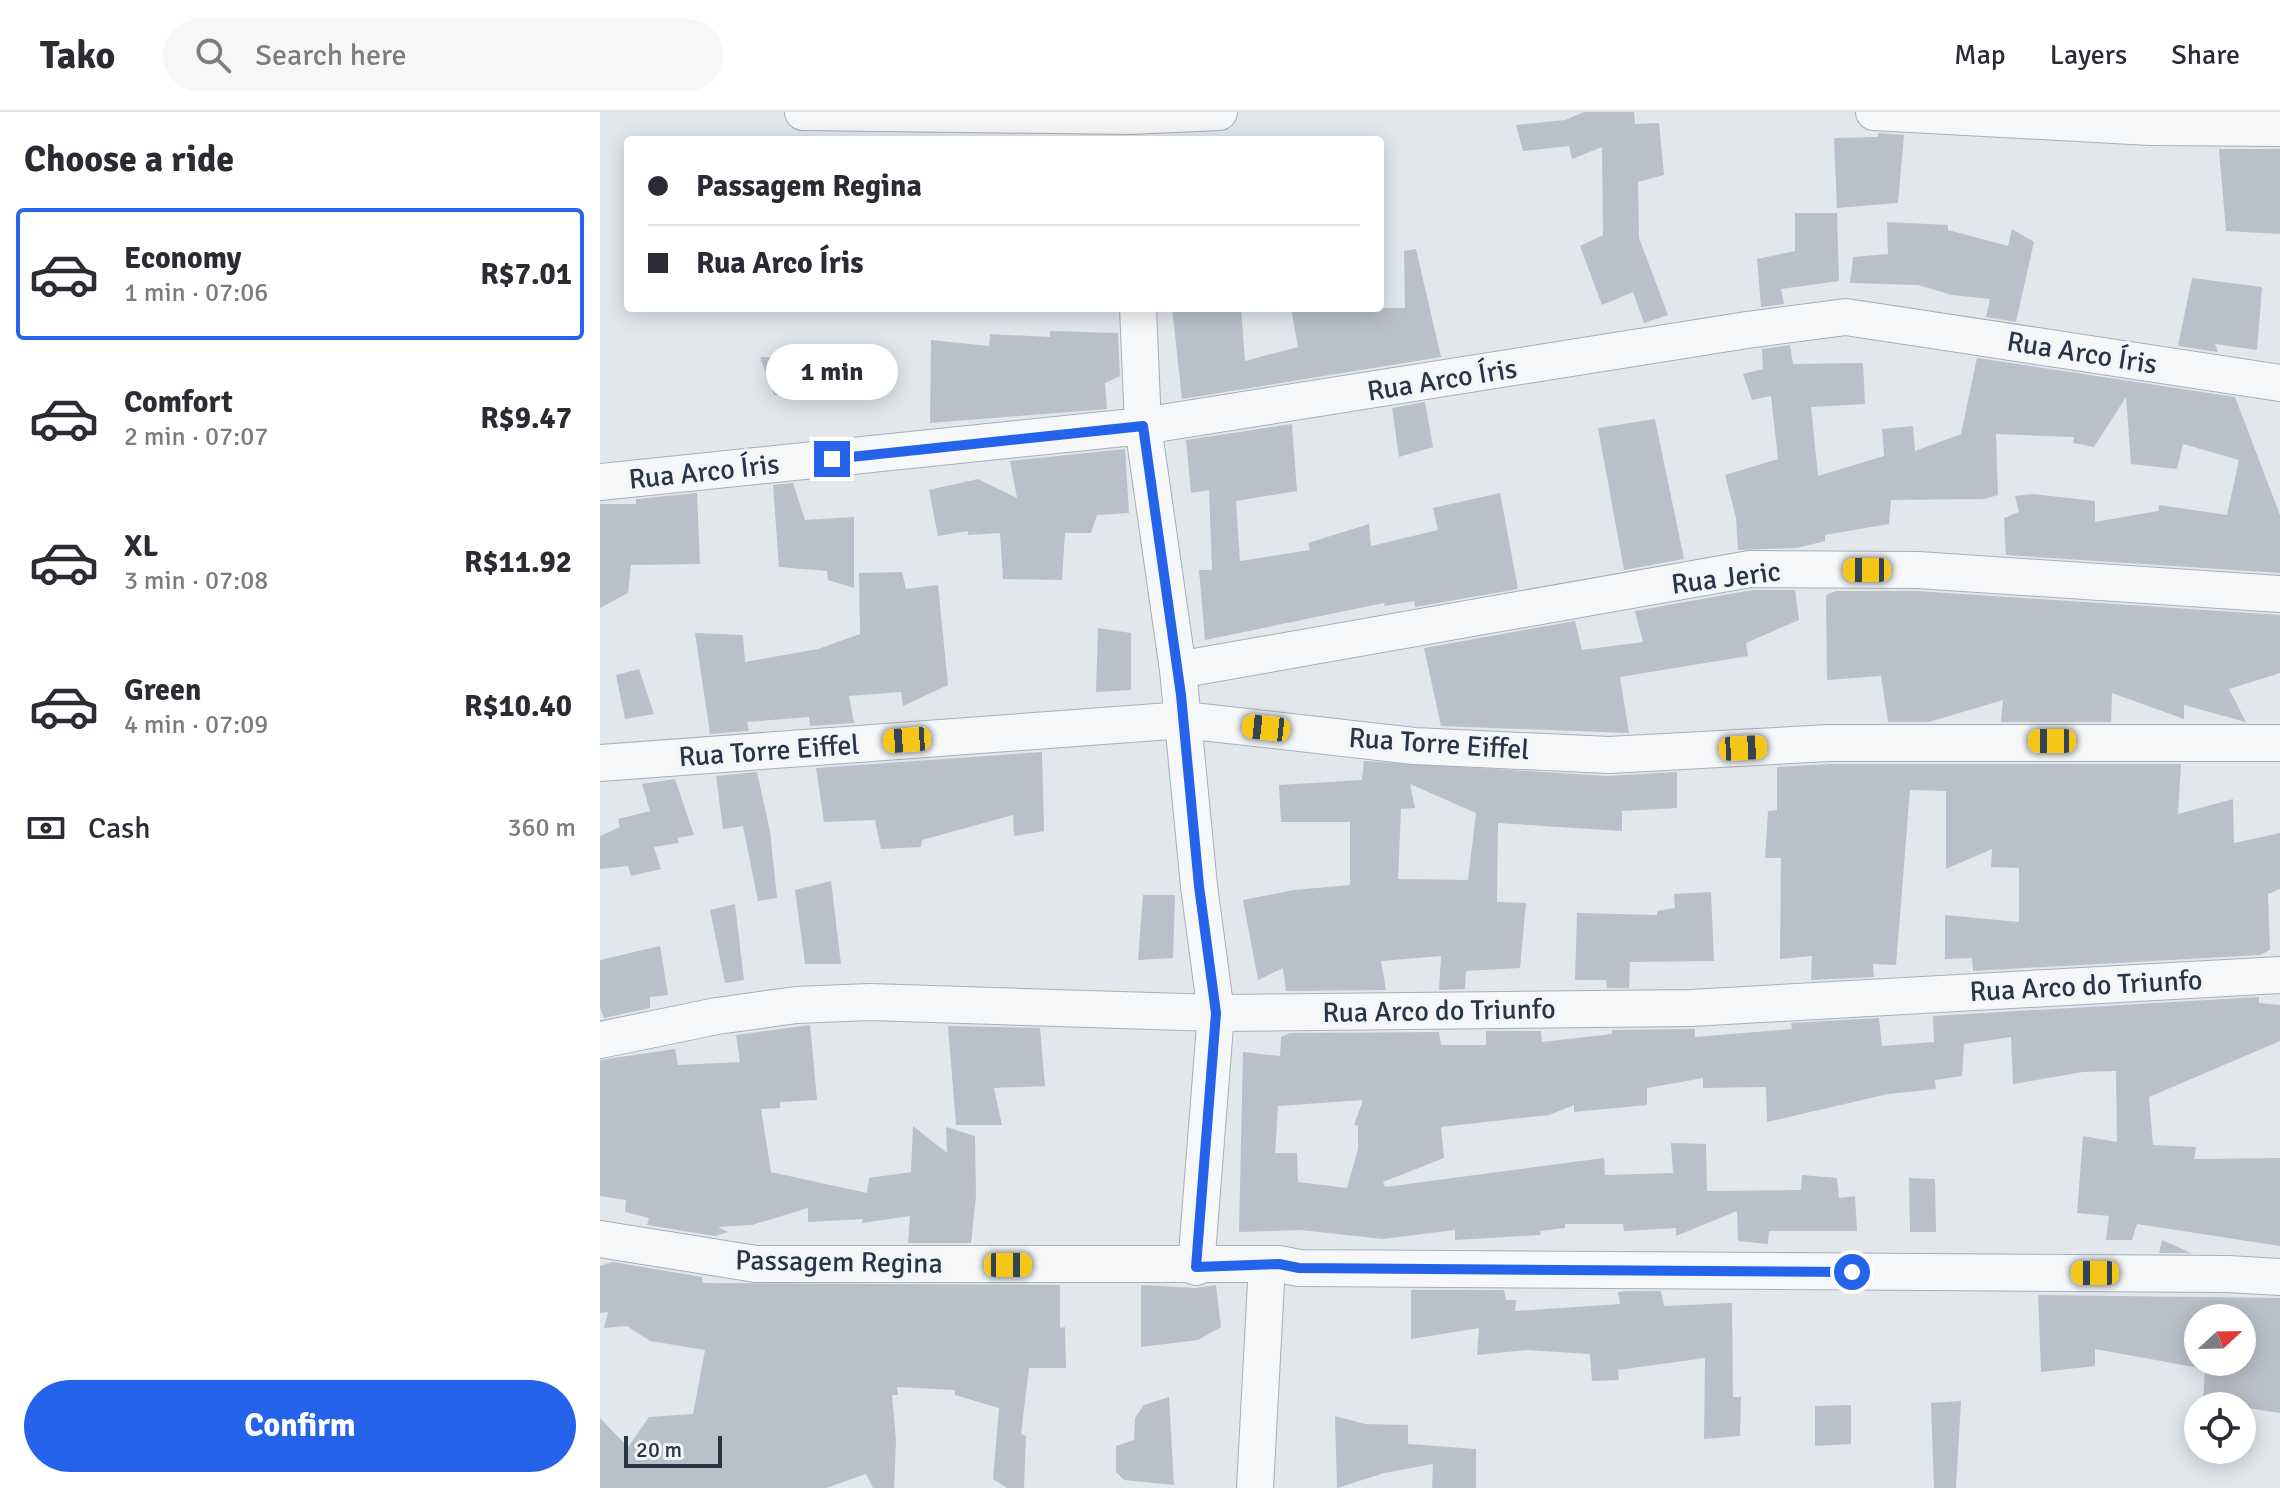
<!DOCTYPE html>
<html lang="en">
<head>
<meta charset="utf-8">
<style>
	:root { --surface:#fff; --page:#f7f7f7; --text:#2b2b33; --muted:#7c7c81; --line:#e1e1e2; --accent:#2563eb }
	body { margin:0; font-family:Signika,sans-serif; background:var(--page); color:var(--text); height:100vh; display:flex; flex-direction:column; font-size:30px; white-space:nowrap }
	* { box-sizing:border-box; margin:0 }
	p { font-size:26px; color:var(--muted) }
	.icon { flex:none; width:44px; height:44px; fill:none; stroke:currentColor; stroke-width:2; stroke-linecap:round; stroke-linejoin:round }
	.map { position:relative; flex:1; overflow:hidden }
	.details { display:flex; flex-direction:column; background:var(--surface); width:600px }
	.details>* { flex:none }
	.guide { position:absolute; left:24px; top:24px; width:760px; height:176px; border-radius:8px; box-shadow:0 4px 20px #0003; display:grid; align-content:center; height:176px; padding:0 24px; background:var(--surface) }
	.needle { width:52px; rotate:68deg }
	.controls { position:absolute; left:1584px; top:1192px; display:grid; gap:16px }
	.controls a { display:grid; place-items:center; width:72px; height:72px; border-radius:50%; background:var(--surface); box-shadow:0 4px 20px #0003; font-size:40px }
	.scale { position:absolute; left:24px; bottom:20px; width:98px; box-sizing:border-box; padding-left:8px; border:4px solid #283546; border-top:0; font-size:22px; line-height:28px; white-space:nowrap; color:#283546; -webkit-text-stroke:6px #f2f5f9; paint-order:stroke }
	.end { position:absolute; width:36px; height:36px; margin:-18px; border:10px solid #2563eb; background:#fff; box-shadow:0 0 0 4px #fff }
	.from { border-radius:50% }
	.bubble { position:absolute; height:56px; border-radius:28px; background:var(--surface); box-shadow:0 4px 20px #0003; font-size:26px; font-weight:800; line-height:56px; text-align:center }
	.car { position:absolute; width:24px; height:48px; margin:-24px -12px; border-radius:10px; box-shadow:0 0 6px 2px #0007; background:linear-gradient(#f5c518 24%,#345 0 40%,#f5c518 0 76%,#345 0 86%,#f5c518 0) }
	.guide b { display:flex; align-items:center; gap:28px; height:76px; font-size:30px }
	.guide b+b { border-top:2px solid var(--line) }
	.guide i { width:20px; height:20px; background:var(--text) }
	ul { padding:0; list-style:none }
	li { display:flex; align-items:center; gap:24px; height:132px; margin:0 16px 12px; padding:0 8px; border:4px solid transparent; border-radius:8px }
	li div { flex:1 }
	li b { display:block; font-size:30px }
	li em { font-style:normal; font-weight:800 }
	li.selected { border-color:var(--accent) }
	li>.icon { width:72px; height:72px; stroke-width:1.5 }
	h2 { padding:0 24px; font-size:36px; line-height:96px }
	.pay { display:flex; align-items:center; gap:20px; height:88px; padding:0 24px; font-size:30px }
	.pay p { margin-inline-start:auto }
	.action { display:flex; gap:16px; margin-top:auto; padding:16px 24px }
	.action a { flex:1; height:92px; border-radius:48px; background:var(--accent); color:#fff; font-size:32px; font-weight:800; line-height:92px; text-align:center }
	header { display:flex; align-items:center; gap:48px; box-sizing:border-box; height:112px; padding:0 40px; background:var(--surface); border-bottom:2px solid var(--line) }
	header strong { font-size:38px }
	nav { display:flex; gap:44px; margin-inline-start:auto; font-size:28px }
	.search { width:560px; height:72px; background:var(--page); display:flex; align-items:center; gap:20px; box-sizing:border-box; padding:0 28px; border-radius:44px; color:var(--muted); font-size:30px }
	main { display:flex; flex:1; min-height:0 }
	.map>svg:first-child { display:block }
	.building { fill:#b9c0ca; fill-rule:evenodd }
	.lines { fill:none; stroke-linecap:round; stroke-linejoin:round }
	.street-casing { stroke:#a6aeb7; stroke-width:38 }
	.street { stroke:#f5f7f9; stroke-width:36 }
	.route { stroke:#2563eb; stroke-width:10 }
	.labels { text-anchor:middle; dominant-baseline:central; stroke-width:6; stroke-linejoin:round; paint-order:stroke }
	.street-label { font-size:28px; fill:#283546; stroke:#f2f5f9 }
</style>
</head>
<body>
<header>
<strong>Tako</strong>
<div class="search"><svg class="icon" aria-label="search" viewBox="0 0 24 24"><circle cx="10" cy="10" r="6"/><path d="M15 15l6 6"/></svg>Search here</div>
<nav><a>Map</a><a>Layers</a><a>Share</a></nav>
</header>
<main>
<section class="details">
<h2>Choose a ride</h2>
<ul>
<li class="selected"><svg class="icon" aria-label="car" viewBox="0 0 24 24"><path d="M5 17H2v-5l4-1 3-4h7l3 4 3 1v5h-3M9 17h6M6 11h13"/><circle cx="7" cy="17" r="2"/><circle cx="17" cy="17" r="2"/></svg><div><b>Economy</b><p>1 min · 07:06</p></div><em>R$7.01</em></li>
<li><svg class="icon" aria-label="car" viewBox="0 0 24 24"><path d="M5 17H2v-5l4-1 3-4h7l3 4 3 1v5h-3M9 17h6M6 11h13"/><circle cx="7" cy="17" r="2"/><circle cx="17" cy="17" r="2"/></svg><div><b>Comfort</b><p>2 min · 07:07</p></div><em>R$9.47</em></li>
<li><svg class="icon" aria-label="car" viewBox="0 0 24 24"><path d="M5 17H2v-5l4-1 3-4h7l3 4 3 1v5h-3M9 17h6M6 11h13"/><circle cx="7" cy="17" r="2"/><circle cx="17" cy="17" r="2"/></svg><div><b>XL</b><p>3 min · 07:08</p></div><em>R$11.92</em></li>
<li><svg class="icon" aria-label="car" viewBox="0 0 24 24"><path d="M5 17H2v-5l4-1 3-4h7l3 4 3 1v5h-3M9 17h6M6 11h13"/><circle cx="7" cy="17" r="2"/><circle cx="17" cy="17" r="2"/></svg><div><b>Green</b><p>4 min · 07:09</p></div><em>R$10.40</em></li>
</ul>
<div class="pay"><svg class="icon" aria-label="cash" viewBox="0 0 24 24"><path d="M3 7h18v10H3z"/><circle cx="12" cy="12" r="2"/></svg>Cash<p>360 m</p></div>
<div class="action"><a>Confirm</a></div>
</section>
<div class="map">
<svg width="1680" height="1376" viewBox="0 0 1680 1376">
	<rect width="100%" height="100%" fill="#e2e7ec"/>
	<path class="building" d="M984,0H1034L1035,12L1059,11L1064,63L1038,70L1039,126L1068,203L1044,211L1033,180L1002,193L980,134L1003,123L1002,35L972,47L969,34L923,39L916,13L965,8Z
		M1278,21L1304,23L1298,91L1237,96L1234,26L1278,25Z
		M1619,37H1680V122L1626,119Z
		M1195,101H1237L1239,169L1181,177L1184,192L1161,195L1157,147L1195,139Z
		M1287,110L1348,113V118L1408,134L1412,117L1434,130L1416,210L1386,205L1390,187L1352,183L1318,173L1250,171L1253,145L1288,142Z
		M816,137L841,245L582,287L572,196H641L645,249L698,235L691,196H805L804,139Z
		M1592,166L1662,175L1657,238L1615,232L1618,240L1578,234Z
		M450,219L518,221L520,264L505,271L507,297L330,311L331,228L389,234L390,222L450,225Z
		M1190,233L1193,252L1263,251L1265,292L1211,295L1218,364L1284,344L1282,317L1313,314L1315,339L1361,322L1377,246L1635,285L1680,403V461L1406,443L1404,406L1419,400L1415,384L1433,382L1495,389V410L1558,399L1559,393L1627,403L1639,348L1583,332L1577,357L1531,352L1526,285L1494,335L1473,331L1474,325L1396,322L1398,383L1384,387L1291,388L1289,412L1225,423V429L1197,436L1138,438L1136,406L1125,363L1178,347L1171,284L1152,288L1143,262L1163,257L1162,237Z
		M160,245L201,247L204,283H174Z
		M825,290L833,335L799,345L792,296Z
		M1055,307L1084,447L1024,458L998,316Z
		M692,312L697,379L636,389L640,449L710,438L708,431L769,412L771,434L838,418L833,396L900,381L918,477L815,495L814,489L785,494L784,491L605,528L599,458H612L609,378L591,381L586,328Z
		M525,337L529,401L497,403L491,421H465L462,468L403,467L400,421L368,423V419L338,424L329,378L378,367L417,386L410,349Z
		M193,371L205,408L254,405V476L228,468L227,459L179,455L173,373Z
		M97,381L100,452L31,453L28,481L0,496V392H36V387Z
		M302,460L306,477L338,473L348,573L303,594L301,580L249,584L254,611L210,614L209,605L147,610L149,619L110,622L95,521L143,523L145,550L218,537L260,522L259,461Z
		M1152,478H1195L1199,508L1146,531L1148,544L1020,565L1029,621L841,614L824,536L975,509L982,538L1043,530L1035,499Z
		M1236,479H1317L1680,503V561L1629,577L1646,610L1584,593V607L1512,581L1511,610H1401L1403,588L1329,610H1288L1281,564L1227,568L1226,483Z
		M498,516L531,521V578L496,580Z
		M39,557L54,602L25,607L16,563Z
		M442,640L444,719L414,724L413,703L322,728L321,735L281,737L275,708L224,710L216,656Z
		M764,649L1008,664L1077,660V696L1022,699V719L898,711L897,790L926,791L920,856L866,859L865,877L839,878L841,844L781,849L786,878L686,879L683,856L658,868L643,788L694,778L750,773V710H681L679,673L762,668ZM810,672L876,701L868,768L798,767L801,697L815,696Z
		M1230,652H1581L1578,702L1633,687L1634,731L1680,721V777L1668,782L1670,838L1660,843L1373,859L1372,846L1345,847V803L1419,810V756L1391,755L1392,737L1346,757V679L1310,678L1296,853L1273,852L1274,865L1211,868L1212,844L1180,847L1181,746H1165L1168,699L1177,698V655Z
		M157,660L170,719L177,786L158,789L143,714L123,717L116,664Z
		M75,667L94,723L77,726L79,731L54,735L61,757L31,764L28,754L0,757V724L20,715L18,707L50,699L42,672Z
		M231,769L241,852H205L195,778Z
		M1111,780L1114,849L1030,850L1029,876H1007L1006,868H975L977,801L1057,803V799L1075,796L1074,782Z
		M543,783H575L573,846L538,848Z
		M135,792L144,868L125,871L110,798Z
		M60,834L68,883L50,885V896L4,906L0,896V848Z
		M1659,885V891L1680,893V929L1549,985L1553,1033L1596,1035L1594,1047L1680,1046V1134L1537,1112L1532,1128H1506L1509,1104L1477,1101L1483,1024L1517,1030L1516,959L1483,960L1413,972L1411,925L1364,932L1362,964L1335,968L1336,977L1288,982L1167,1010L1166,975L1103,976V966L1047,976V993L974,1000V993L949,1003L841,1015L844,1046L783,1070L785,1075L1004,1046L1005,1063L1073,1061L1071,1031L1106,1032L1107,1079L1201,1078L1202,1063L1237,1066L1239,1086L1255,1084L1257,1119H1169L1168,1132L1138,1129L1137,1099L1076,1124V1116L1024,1119L1023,1112H965V1116L940,1119L941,1123L855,1128V1118L783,1127L701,1118L639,1120L643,940L680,944L681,925L690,921L839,920L841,933H886V919H941L942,930L1012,922V918L1095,917V925L1192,917L1191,911L1279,906L1282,934L1334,930L1333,904ZM763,988L754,1013L758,1014V1037L747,1076L698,1070L697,1041H675L678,994Z
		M210,913L217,988L180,990V996L161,997L171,1060L267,1081L269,1066L311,1060L313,1014L347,1041L346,1015L375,1024L376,1084L371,1131H308L310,1104L262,1111L263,1107L208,1110V1096L152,1113L118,1115L128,1120L115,1124L47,1113L49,1106L25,1100L26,1088L0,1084V948L75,937L78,953L140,950L136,923Z
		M348,914L440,916L445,974L394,976L402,1013H356Z
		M1309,1066L1335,1067L1336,1120H1310Z
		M1562,1128L1591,1141H1559Z
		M13,1150L102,1165L103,1171L460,1173V1216L465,1215L466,1256H429L421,1322L426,1324L424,1376H407L393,1367L399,1296L355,1283V1278L297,1275L298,1283H292L296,1328L294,1376H273L266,1362L226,1376H0V1306L28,1335L49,1305L93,1302L105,1238L50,1229L27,1214L4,1216L8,1200L0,1201V1154Z
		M541,1173L595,1176L616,1173L621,1215L598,1228L541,1235Z
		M811,1178H904L906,1188H916L915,1199L1020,1192L1018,1180L1027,1179H1061L1064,1194L1132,1191L1133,1285H1141L1140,1324L1104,1327L1105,1246L1018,1258L1019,1268L992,1269L990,1242L927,1238L877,1243L879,1216L811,1227Z
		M1438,1183L1680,1186V1301L1603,1289L1605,1257L1495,1237V1254L1441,1260ZM1598,1206H1642V1250H1598Z
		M569,1285L574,1373L524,1368L516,1360V1334L534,1328L535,1306L544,1293Z
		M1361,1289L1356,1376H1334L1331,1291Z
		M1251,1293V1332L1215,1334V1294Z
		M735,1304L765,1312L808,1313V1332L876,1337V1376H832L833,1352L784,1361L737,1376Z"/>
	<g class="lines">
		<defs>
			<path id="street" d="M203,0L529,4L619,0
				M1274,0L1550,15L1680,16
				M538,196L543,314L578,558L599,774L616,901L596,1155
				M0,370L543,314L1147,218L1246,205L1680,271
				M578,558L1150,457L1318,458L1680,482
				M0,651L584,608L814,634L1009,643L1229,631H1680
				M0,928L117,904L196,893L270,890L616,901L1091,896L1680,863
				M0,1127L156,1152H679L699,1156L1628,1162L1680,1165
				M655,1376L667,1152"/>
		</defs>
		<use href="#street" class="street-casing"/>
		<use href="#street" class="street"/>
	</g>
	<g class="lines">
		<path class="route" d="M232,347L543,314L581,583L599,774L616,901L596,1155L679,1152L699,1156L1252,1160"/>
	</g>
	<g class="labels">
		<g class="street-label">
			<text transform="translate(1482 241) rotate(9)">Rua Arco Íris</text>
			<text transform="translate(842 268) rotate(-9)">Rua Arco Íris</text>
			<text transform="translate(104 360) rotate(-6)">Rua Arco Íris</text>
			<text transform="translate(1126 466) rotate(-7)">Rua Jeric</text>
			<text transform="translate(839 632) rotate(4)">Rua Torre Eiffel</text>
			<text transform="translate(169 639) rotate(-4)">Rua Torre Eiffel</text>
			<text transform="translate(1486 874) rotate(-3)">Rua Arco do Triunfo</text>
			<text transform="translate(839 899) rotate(-1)">Rua Arco do Triunfo</text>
			<text transform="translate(239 1150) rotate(1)">Passagem Regina</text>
		</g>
	</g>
</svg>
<div class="controls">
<a><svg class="needle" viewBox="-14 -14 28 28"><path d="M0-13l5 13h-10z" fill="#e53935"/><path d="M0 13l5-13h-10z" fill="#7c7c81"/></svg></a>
<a><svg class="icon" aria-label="locate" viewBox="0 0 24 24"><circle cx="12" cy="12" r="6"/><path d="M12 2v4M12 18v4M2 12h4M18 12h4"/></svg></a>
</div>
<div class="scale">20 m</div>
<i class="end from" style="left:1252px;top:1160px"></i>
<i class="end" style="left:232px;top:347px"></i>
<div class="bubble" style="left:166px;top:232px;width:132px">1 min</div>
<i class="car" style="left:1267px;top:458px;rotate:270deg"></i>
<i class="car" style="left:666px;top:616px;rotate:276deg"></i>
<i class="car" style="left:307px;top:628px;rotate:266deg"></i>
<i class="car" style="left:1452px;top:629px;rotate:270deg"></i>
<i class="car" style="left:1143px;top:636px;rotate:87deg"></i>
<i class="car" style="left:408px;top:1153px;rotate:90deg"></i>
<i class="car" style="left:1495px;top:1161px;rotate:270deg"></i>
<div class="guide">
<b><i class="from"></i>Passagem Regina</b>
<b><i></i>Rua Arco Íris</b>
</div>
</div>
</main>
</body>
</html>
